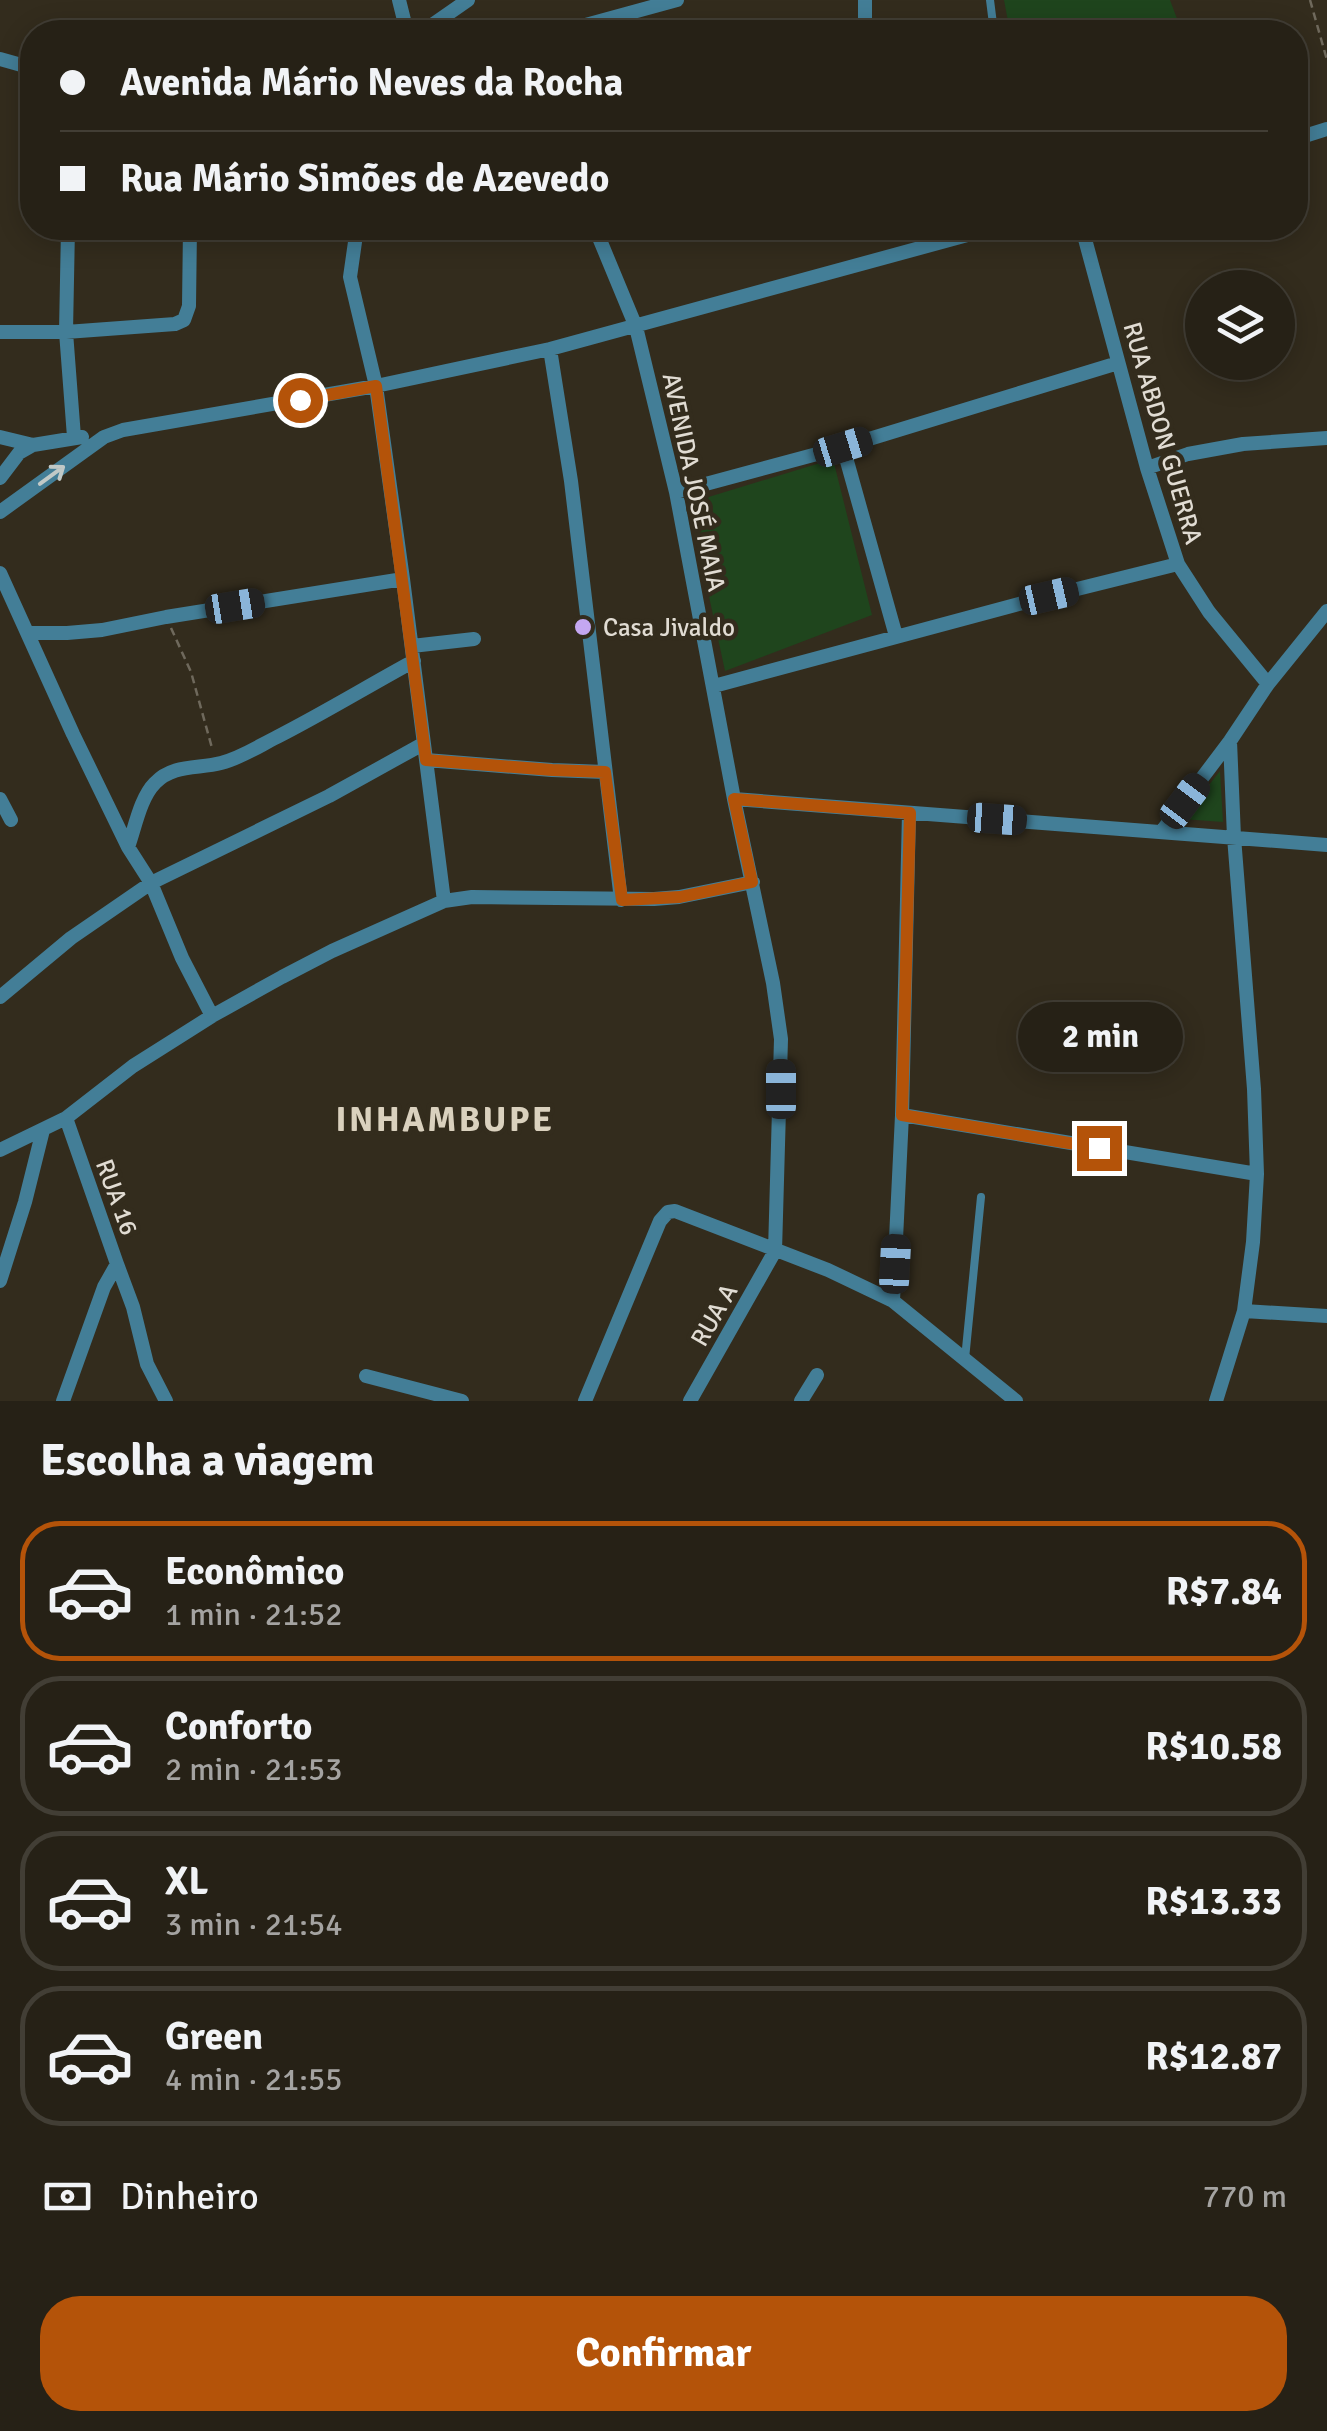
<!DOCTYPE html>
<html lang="pt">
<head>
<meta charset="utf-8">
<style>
	:root { --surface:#262116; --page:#2e291f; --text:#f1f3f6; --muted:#a4a3a1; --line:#423e35; --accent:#b45309 }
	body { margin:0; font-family:Signika,sans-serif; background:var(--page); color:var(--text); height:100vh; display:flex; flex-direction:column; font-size:38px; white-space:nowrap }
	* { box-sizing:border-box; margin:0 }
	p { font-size:32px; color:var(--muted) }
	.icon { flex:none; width:55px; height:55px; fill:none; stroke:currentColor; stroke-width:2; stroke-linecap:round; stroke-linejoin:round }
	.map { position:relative; height:1401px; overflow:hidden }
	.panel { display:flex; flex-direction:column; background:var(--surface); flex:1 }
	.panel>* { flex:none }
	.hud { position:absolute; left:20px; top:20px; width:1288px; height:220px; border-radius:40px; box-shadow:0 5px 25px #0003,0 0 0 2px var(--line); display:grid; align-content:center; height:220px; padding:0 40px; background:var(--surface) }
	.buttons { position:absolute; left:1185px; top:270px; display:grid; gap:20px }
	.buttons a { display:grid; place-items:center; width:110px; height:110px; border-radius:50%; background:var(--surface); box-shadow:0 5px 25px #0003,0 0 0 2px var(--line); font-size:50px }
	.end { position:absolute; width:45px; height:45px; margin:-22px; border:12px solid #b45309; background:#fff; box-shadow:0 0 0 5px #fff }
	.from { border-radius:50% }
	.bubble { position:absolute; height:70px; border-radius:35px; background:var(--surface); box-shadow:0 5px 25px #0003,0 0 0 2px var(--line); font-size:32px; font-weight:700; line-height:70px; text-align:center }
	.car { position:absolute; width:30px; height:60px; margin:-30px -15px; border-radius:12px; box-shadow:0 0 8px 2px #0007; background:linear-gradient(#222 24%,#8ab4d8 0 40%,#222 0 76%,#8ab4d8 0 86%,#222 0) }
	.hud b { display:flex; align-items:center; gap:35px; height:95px; font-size:38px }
	.hud b+b { border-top:2px solid var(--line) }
	.hud i { width:25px; height:25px; background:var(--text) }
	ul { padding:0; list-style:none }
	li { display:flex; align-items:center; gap:30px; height:140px; margin:0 20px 15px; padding:0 20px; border:5px solid var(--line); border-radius:40px }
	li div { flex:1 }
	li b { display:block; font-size:38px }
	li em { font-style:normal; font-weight:700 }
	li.active { border-color:var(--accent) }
	li>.icon { width:90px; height:90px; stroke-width:1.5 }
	h2 { padding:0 40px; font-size:45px; line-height:120px }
	.pay { display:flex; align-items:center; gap:25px; height:110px; padding:0 40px; font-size:38px }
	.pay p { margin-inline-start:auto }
	.primary-button { display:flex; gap:20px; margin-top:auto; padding:20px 40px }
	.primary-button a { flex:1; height:115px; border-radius:40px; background:var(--accent); color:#fff; font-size:40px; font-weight:700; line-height:115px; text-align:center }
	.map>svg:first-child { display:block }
	.green { fill:#1f451d }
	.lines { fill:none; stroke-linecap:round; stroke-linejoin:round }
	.path { stroke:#6f695c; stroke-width:2.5; stroke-dasharray:8 5; stroke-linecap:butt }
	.lane { stroke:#437e97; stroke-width:8 }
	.street { stroke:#437e97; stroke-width:14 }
	.oneway { stroke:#c1c9c7 }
	.route { stroke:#b45309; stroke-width:12 }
	.poi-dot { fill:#c4a7f1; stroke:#332c1d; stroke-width:4 }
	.labels { text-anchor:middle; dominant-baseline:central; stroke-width:9; stroke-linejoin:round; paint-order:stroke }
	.street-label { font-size:25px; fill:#e1dcd3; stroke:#332c1d }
	.poi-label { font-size:25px; fill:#e1dcd3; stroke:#332c1d; text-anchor:start }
	.district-label { font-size:35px; font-weight:bold; letter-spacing:2.5px; fill:#dad1be; stroke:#332c1d }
</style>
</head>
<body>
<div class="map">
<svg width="1327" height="1401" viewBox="0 0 1327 1401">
	<rect width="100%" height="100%" fill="#332c1d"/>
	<path class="green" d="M1004,0H1170L1182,32H1010Z
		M833,459L872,615L725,671L689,503Z
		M1220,771L1223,822L1182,819Z"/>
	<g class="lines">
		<path class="path" d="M1310,0L1327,60
			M171,628L191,672L212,748"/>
		<path class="lane" d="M990,0L994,32
			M282,232V228
			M965,1359L981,1197"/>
		<path class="street" d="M399,0L407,32
			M865,0V32
			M422,32L468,0
			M560,32L677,0
			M0,59L32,68
			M1295,139L1327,129
			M68,228L66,332L74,437
			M357,228L350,277L376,386L403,579L444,901
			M595,228L636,327L676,492L734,799L773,983L781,1039L775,1251L690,1401
			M1082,228L1147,468L1178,564L1209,612L1268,684
			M0,332H66L175,324L184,320L189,306L190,228
			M550,349L571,481L621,900
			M0,437L33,445L82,437
			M843,447L896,636
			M1147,468L1188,454L1243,444L1327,438
			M0,478L19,453L33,445
			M676,492L843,447L1118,363
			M0,512L104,437L123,430L376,386L550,349L993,228
			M0,573L73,734L128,847L151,883L182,958L212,1016
			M29,633H67L102,630L166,617L403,579
			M412,646L474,639
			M714,686L1049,596L1178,564
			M426,760L552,770L605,772
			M0,799L11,820
			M734,799L1327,845
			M1162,831L1230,741L1268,684L1327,611
			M128,847C135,828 140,798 155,783C173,764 198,769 221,763C241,758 259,746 277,737C324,713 368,686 414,661
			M0,997L71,938L151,883L329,796L423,744
			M902,1115L1257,1174
			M0,1150L66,1118L133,1066L212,1016L282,977L332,951L444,901L472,897L654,899L679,897L753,882
			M117,1264L133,1307L147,1364L166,1401
			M0,1281L25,1202L43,1130
			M893,1301L902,1115L909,813
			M1244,1311L1327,1316
			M366,1376L462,1401
			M63,1401L104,1287L117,1264L66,1118
			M585,1401L660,1221L668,1212L675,1211L828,1270L893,1301L1016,1401
			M801,1401L817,1375
			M1216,1401L1244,1311L1253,1242L1257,1174L1254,1089L1234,837L1230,741"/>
	</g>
	<defs><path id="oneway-shaft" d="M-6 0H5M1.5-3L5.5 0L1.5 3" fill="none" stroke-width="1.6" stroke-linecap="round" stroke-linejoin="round" transform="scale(2.5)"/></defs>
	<use class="oneway" href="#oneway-shaft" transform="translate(52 475) rotate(-36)"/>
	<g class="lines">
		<path class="route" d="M300,400L376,386L426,760L552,770L605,772L622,900L680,897L752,882L734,799L910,813L902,1115L1099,1148"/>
	</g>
	<circle class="poi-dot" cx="583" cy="627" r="10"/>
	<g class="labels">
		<g class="street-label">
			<text transform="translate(1163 433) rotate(74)">RUA ABDON GUERRA</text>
			<text transform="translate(694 482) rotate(78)">AVENIDA JOSÉ MAIA</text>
			<text transform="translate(117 1197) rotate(70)">RUA 16</text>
			<text transform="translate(714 1315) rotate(-60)">RUA A</text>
		</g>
		<g class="poi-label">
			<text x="603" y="627">Casa Jivaldo</text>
		</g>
		<g class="district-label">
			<text x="445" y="1119">INHAMBUPE</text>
		</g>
	</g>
</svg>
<div class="buttons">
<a><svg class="icon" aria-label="layers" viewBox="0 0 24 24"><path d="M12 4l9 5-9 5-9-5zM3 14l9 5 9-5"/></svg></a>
</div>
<i class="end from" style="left:300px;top:400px"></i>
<i class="end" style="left:1099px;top:1148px"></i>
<div class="bubble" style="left:1018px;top:1002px;width:165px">2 min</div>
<i class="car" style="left:843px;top:447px;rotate:73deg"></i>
<i class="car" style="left:1049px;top:596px;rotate:77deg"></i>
<i class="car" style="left:235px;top:606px;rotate:81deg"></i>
<i class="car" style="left:1185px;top:801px;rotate:37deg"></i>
<i class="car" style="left:997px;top:819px;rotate:94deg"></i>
<i class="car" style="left:781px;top:1089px;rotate:0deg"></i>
<i class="car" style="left:895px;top:1264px;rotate:3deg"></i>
<div class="hud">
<b><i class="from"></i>Avenida Mário Neves da Rocha</b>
<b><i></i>Rua Mário Simões de Azevedo</b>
</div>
</div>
<section class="panel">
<h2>Escolha a viagem</h2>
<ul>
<li class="active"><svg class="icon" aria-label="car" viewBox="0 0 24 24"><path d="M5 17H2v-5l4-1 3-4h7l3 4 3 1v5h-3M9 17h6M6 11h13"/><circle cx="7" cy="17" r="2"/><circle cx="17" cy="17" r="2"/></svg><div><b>Econômico</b><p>1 min · 21:52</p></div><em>R$7.84</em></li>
<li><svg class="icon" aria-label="car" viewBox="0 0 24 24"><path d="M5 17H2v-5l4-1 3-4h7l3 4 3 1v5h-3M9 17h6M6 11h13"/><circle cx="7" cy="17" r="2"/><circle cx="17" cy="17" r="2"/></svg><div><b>Conforto</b><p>2 min · 21:53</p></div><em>R$10.58</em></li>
<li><svg class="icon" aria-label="car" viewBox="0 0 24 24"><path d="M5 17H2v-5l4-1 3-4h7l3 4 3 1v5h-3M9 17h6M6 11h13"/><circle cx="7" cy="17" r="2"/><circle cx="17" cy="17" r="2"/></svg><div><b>XL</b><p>3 min · 21:54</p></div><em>R$13.33</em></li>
<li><svg class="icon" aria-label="car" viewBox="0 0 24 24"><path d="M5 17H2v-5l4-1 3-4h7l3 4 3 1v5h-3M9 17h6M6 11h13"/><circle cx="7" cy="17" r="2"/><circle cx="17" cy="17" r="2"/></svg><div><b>Green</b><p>4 min · 21:55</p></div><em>R$12.87</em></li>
</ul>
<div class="pay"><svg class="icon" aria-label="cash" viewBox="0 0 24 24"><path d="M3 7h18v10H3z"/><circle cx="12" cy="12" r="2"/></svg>Dinheiro<p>770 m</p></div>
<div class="primary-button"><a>Confirmar</a></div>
</section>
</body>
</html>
